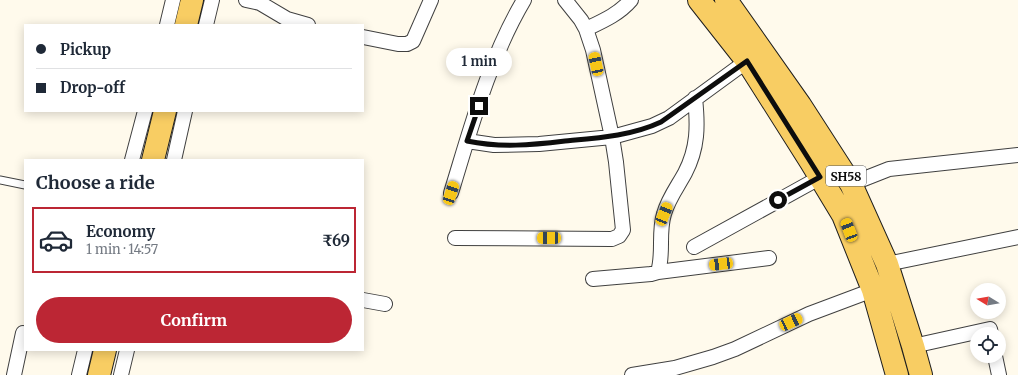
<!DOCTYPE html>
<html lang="en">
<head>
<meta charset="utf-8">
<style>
	:root { --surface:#fff; --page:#f2f2f3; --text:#1f2937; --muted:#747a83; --line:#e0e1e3; --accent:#bc2634 }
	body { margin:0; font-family:Merriweather,serif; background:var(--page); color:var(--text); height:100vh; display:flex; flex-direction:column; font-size:15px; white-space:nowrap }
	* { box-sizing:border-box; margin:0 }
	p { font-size:13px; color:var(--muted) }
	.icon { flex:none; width:22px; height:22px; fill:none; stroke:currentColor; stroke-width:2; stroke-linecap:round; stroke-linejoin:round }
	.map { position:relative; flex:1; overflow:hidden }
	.side { position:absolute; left:24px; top:159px; width:340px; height:192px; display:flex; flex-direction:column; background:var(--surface); border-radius:0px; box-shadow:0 2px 10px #0003 }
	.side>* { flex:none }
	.guide { position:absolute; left:24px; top:24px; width:340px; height:88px; border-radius:0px; box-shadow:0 2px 10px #0003; display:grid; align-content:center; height:88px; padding:0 12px; background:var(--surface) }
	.needle { width:26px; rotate:281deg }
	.buttons { position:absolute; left:970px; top:283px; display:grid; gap:8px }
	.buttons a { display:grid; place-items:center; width:36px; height:36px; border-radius:50%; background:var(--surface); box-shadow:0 2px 10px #0003; font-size:20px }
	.end { position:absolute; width:18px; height:18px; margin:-9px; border:5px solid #0d0d0d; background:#fff; box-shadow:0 0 0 2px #fff }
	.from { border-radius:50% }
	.bubble { position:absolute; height:28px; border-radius:14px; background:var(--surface); box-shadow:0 2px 10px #0003; font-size:13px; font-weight:700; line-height:28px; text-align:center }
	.car { position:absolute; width:12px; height:24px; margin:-12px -6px; border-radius:5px; box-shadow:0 0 3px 1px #0007; background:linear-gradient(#f5c518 24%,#345 0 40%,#f5c518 0 76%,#345 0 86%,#f5c518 0) }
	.guide b { display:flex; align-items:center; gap:14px; height:38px; font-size:15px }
	.guide b+b { border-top:1px solid var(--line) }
	.guide i { width:10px; height:10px; background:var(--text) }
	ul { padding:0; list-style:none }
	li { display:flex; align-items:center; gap:12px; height:66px; margin:0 8px 6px; padding:0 4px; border:2px solid transparent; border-radius:0px }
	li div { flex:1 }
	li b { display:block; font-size:15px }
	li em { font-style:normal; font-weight:700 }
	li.current { border-color:var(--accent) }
	li>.icon { width:36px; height:36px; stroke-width:1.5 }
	h2 { padding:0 12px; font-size:18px; line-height:48px }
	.button { display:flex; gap:8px; margin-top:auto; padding:8px 12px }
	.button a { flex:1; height:46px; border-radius:24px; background:var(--accent); color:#fff; font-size:16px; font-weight:700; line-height:46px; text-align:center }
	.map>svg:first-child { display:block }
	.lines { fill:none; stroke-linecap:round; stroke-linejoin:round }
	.lane-casing { stroke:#404040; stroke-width:9 }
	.street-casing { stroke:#404040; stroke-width:16 }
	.primary-casing { stroke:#1e1e1e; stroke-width:24 }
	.lane { stroke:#fff; stroke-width:7 }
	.street { stroke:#fff; stroke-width:14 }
	.primary { stroke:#f8cd63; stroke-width:22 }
	.route { stroke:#0d0d0d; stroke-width:5 }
	.labels { text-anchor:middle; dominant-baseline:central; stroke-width:4; stroke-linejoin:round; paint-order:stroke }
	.shield { fill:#fff; stroke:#565656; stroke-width:1 }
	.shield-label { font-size:12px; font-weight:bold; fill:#0d0d0d }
</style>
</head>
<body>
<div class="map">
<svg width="1018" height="375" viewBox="0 0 1018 375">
	<rect width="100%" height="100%" fill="#fffaec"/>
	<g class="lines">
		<defs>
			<path id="lane" d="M0,180L25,185"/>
			<path id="street" d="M246,0L260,3L287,19L308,25
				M167,25L173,0
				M206,25L212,0
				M586,29C603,21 619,14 631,0
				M363,37L398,44H407L413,41L431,0
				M467,141L494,145L539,144L612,137L652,126L669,118L747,61
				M132,160L145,111
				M174,160L185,111
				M851,184L889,169L1018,155
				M451,193C471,128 489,59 524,0
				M455,238L612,239L619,236L623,230L616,162L612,137L593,50L586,29L581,20L565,0
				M694,247L821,177
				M887,264L1018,237
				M658,272L769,258
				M593,279L651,274L658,272C664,253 658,233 664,214C668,199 678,186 685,173C698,148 698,126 695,98
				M363,300L385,304
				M913,346L990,329L991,334
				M995,356L999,375
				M14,375L23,333
				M79,375L85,350
				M121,375L127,350
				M632,375L675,368L713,357L735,349L809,314L873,290"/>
			<path id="primary" d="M699,0L747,61L811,162L843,215L873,290L897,375
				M726,0L800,105L851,184L887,264L913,346L921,375
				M186,25L192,0
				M153,160L165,111
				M99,375L105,350"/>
		</defs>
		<use href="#lane" class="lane-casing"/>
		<use href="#street" class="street-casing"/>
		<use href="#primary" class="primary-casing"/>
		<use href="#lane" class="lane"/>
		<use href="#street" class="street"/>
		<use href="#primary" class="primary"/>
	</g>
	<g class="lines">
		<path class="route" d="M479,106L467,141C500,148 532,145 565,141C598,138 631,136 661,122L747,61L820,177L778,200"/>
	</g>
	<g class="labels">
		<rect class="shield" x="826" y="166" width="40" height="20" rx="3"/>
		<g class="shield-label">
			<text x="846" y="176">SH58</text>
		</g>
	</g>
</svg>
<div class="buttons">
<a><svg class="needle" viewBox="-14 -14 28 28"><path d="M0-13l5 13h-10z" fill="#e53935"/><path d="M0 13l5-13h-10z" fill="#747a83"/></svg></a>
<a><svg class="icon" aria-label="locate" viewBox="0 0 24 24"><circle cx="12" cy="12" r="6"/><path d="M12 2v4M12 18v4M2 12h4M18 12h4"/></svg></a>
</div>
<i class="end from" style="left:778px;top:200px"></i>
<i class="end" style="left:479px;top:106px"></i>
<div class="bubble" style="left:446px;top:48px;width:66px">1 min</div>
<i class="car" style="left:596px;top:64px;rotate:348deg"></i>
<i class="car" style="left:451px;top:193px;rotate:18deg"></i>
<i class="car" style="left:664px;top:214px;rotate:22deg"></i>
<i class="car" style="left:849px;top:230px;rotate:339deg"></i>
<i class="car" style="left:549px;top:238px;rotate:270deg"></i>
<i class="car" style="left:721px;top:264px;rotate:263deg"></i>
<i class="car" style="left:791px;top:322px;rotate:65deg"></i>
<div class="guide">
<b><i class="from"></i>Pickup</b>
<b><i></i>Drop-off</b>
</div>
<section class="side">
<h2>Choose a ride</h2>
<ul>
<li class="current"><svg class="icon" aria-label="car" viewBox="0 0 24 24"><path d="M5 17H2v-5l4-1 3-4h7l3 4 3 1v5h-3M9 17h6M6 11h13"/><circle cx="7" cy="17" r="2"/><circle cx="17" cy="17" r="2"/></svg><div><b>Economy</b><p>1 min · 14:57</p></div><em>₹69</em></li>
</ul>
<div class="button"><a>Confirm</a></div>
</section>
</div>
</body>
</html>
